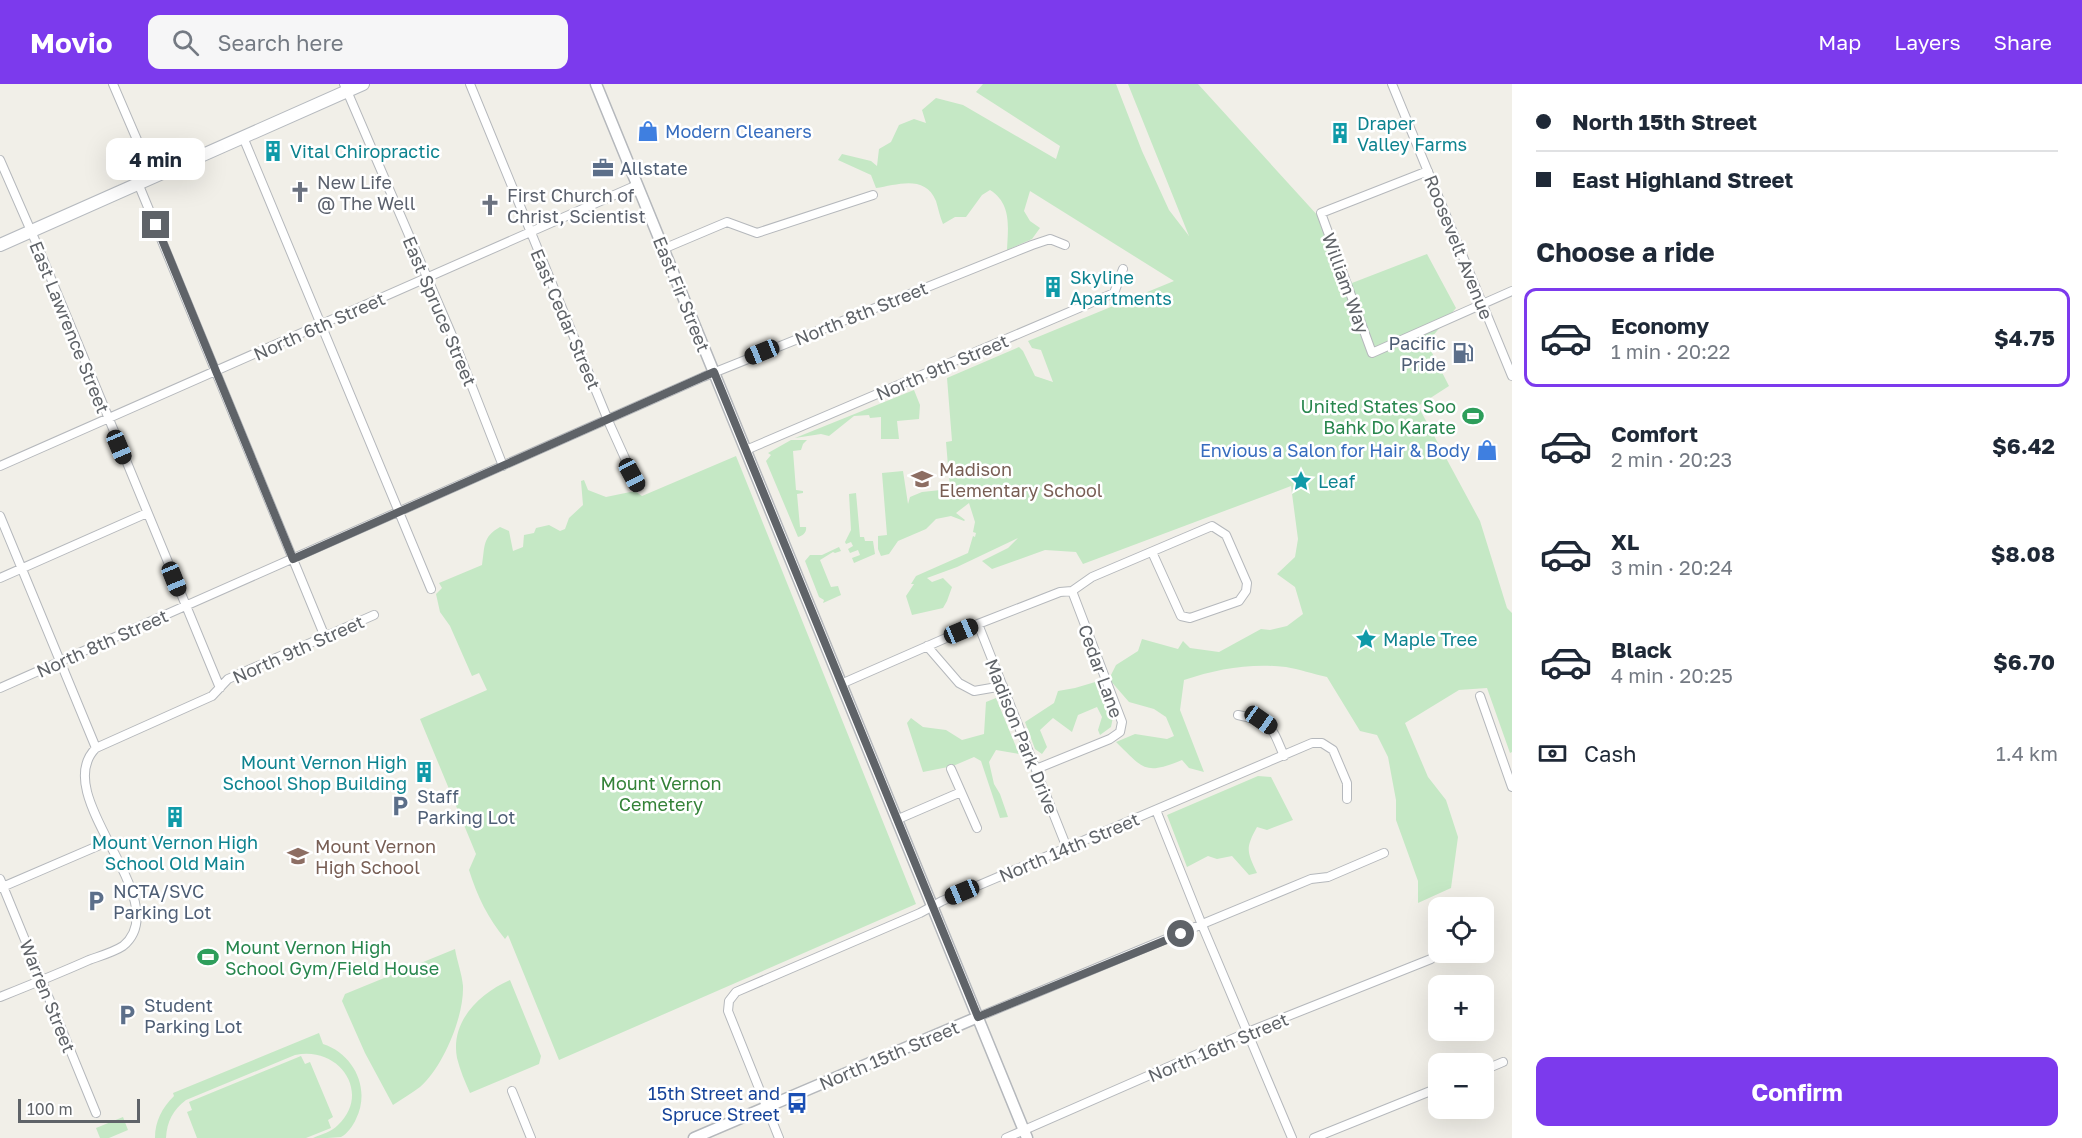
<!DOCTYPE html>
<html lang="en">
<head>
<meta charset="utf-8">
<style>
	:root { --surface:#fff; --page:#f6f6f7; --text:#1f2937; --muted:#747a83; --line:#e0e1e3; --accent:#7c3aed }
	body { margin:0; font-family:"Golos Text",sans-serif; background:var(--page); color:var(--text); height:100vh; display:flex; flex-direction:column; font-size:22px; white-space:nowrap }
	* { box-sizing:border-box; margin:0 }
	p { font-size:20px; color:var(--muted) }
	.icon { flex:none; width:33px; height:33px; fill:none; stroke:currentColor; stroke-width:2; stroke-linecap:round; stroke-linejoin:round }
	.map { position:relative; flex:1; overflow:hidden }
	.side { display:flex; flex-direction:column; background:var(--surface); width:570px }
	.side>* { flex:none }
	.guide { display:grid; align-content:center; height:132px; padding:0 24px; background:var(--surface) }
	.controls { position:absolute; left:1428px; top:813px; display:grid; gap:12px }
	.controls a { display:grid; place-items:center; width:66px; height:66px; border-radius:12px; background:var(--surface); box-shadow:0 6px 24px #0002; font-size:30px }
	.scale { position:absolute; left:18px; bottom:15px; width:122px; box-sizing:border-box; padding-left:6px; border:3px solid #5f6368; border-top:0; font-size:16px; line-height:21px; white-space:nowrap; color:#5f6368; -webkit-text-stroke:4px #fff; paint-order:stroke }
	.end { position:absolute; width:27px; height:27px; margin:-14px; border:8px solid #5f6368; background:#fff; box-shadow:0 0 0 3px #fff }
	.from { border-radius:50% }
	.bubble { position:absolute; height:42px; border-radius:12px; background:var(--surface); box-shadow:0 6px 24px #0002; font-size:20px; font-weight:700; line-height:42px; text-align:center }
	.car { position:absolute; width:18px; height:36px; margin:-18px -9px; border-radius:8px; box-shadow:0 0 4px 2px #0007; background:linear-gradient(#222 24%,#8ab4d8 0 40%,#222 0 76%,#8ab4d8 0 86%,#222 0) }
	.guide b { display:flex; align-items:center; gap:21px; height:57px; font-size:22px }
	.guide b+b { border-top:2px solid var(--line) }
	.guide i { width:15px; height:15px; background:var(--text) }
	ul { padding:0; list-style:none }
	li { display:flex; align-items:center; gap:18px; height:99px; margin:0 12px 9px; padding:0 12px; border:3px solid transparent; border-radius:12px }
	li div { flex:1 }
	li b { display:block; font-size:22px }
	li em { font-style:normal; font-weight:700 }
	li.current { border-color:var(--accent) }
	li>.icon { width:54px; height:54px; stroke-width:1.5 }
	h2 { padding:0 24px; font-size:27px; line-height:72px }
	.pay { display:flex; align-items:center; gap:15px; height:66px; padding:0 24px; font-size:22px }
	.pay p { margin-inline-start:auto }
	.action { display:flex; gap:12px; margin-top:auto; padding:12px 24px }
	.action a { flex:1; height:69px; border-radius:12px; background:var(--accent); color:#fff; font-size:24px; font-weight:700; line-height:69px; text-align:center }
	header { display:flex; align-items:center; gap:36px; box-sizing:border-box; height:84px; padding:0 30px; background:var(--accent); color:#fff }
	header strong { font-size:28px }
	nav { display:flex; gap:33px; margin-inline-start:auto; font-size:21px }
	.search { width:420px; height:54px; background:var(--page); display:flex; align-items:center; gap:15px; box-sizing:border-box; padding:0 21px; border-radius:12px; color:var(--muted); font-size:22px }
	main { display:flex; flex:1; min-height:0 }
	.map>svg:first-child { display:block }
	.green { fill:#c5e8c5 }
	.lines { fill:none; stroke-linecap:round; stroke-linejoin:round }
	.minor-casing { stroke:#b5b8bc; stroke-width:10 }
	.tertiary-casing { stroke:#b5b8bc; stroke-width:13 }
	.secondary-casing { stroke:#b6babf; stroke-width:14 }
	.minor { stroke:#fff; stroke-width:8 }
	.tertiary { stroke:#fff; stroke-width:10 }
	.secondary { stroke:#fff; stroke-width:12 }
	.route { stroke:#5f6368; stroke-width:8 }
	.labels { text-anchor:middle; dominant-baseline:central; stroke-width:5; stroke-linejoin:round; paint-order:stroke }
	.culture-label { font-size:18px; fill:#0d838f; stroke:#fff; text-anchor:start }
	.shop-label { font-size:18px; fill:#366cbe; stroke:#fff; text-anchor:start }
	.service-label { font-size:18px; fill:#4e5e75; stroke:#fff; text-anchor:start }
	.worship-label { font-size:18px; fill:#5b616d; stroke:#fff; text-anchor:start }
	.street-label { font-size:18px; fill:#5f6368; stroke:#fff }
	.leisure-label { font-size:18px; fill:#27864d; stroke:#fff; text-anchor:end }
	.education-label { font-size:18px; fill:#785e54; stroke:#fff; text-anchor:start }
	.park-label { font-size:18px; fill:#348238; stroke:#fff }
	.transit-label { font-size:18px; fill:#164399; stroke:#fff; text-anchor:end }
</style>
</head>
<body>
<header>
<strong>Movio</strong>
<div class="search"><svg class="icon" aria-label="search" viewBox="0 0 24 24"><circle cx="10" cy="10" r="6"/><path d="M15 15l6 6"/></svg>Search here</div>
<nav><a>Map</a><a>Layers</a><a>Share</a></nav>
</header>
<main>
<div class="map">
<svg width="1512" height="1054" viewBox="0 0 1512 1054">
	<rect width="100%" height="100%" fill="#f1efe8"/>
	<path class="green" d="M983,0H1116L1142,67L1169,126L1189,152L1128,0H1198L1319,133L1352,199L1427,170L1456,224L1427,259L1449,302L1418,322L1480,437L1507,524L1512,529V668L1510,669L1487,604L1459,606L1405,639L1428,693L1446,716L1458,753L1451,804L1418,819V797L1396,736V716L1388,673L1377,651L1360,647L1327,593C1313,590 1299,585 1286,583C1250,579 1217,585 1184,596L1180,626L1204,688L1189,684L1182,676C1144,692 1143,684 1116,658L1135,650L1167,655L1174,652L1166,633L1154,625L1129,618L1109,595L1116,581L1138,567L1142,555L1178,565L1183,557L1190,564L1219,568L1261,545L1270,546L1287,542L1303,530L1295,503L1277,490L1295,473L1298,455L1291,402L1083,480L1076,468L1045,466L992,485L982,477L1008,464L1018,454L957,483L927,494L932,498L943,494L952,503L947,517L943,524L912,531L906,512L914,500H911L916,492L968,469L973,452L975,453L976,449L973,448L975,438L969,419L956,429L965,436L964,437L951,432L936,435L926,445L898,457L889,470L881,472L878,465V452L887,451L882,389L903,387L908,420L910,413L922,408L950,405L946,358L952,357L947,294L1019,263L1023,267L1035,292L1053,298L1041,266L1032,264L1028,257L1174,197L1030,107L1024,127L1030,137L1040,144L1032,155L1007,166C1008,143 1012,120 990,106L982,111L966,133H955L943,140C940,133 938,124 936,117C925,90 897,101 876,104L871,91L838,76L842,70L871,77L877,82L879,65L891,58L899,41L914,35L926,39L922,26L936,14L963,21L1056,75L1060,62L976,8Z
		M914,306L920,321L919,335L897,337L899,355H881V333L870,334L869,331L854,332L829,352L821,350L795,354Z
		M791,356H807L803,360L801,366L793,367L796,406L803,407V409L797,410L800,443H806C807,448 803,452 798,453L766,377L771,371L768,369Z
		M736,372L916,820L559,976L508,851L505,855C488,834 477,812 469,786L476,770L420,635L487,606L479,589L472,592L450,542L440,528L436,510L442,504L439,499L482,481C485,463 482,453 500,443L509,447L513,467L523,463L524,451L534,449L536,444L549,441L560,447L565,445L569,434L583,421L581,397L584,396L588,406L606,413L635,407L642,412Z
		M856,409L860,453H864L865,457H873L875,470L854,479L852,474L860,471L858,466L850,469L848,465L853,462L851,458L846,460L845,458L851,446L849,410Z
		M839,463L841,467L835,469L833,468L820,476L831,503L838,502L841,511L823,519L824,516L819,513L805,477L810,471H822Z
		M1102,596L1113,633L1111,643L1100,651L1098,646L1102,633L1097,623L1078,631L1072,648L1053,634L1040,646L1047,663L1042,670L1035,665L1025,638L1054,619L1058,607L1075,604Z
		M996,614L1019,670L996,666L989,678L994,700L1000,710L1008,733L1000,734L981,677L974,673L953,682L923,688L907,639L911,634L923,643L946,646L962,656L984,650L986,618Z
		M1258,692L1271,693L1293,736L1267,746L1257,743C1245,765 1247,767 1257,789L1249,791L1232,772L1217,775L1208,772L1187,783L1167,731Z
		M455,865C457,877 462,890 463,902C464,933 443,983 420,1003C412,1009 402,1015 393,1021L365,969L342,917L345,910Z
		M510,896L541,972L539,980L470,1009C465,998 460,986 457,974C450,937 480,909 510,896Z
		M319,949L323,960C354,970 371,1005 356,1035C353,1042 347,1050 341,1053C334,1054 321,1054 313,1054C322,1050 331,1048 338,1041C372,1009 339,961 295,971L186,1016C173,1026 167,1037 166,1054H155C155,1037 162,1024 174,1012L173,1009Z
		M301,972L305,980L310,978L333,1033L328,1036L331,1044L306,1054H197L187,1028L192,1026L189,1018Z
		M123,1033L128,1046L109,1054H100L96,1044Z"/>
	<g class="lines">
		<defs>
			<path id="minor" d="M113,0L153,93
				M344,0L451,249L503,382
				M470,0L610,341L638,403
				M1392,0L1512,292
				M243,53L431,505
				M0,76L38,163L220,604
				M1428,87L1321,129L1372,269L1512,207
				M138,99L325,553
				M663,165L727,138L757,149L873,111
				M746,366L1114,209L1123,185
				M0,382L637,101
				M0,432L96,664
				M0,494L147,429
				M978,540L1067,764
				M927,562L959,599L974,607L1003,602
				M841,600L978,540L1060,508L1072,507L1092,493L1212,442L1226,451L1247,499L1246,507L1239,517L1190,534L1181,532L1152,468
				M0,604L703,293L1032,161L1050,155L1065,161
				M1480,612L1512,703
				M1238,631C1272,638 1271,641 1284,672
				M951,685L977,744
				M1036,685L1110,655L1120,648L1122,638L1072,507
				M1156,726L1202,841L1292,1054
				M896,736L961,708
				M0,795L96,1029
				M0,804L107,758
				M0,913C30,901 60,889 89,876C100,872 114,868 123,862C178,817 47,712 96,664L212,612L228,595L374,531
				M978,933L1311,795L1328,793L1384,769
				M1484,986L1503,978
				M512,1007L531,1054
				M779,1054L728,927L729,917L736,908L920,829L942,817L1312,659H1322L1333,666L1347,699V715
				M1006,1054L1248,948L1431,875
				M1314,1054L1438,1004"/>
			<path id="tertiary" d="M596,0L1027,1054
				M694,1054L978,933"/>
			<path id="secondary" d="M0,161L363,0"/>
		</defs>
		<use href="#minor" class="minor-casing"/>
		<use href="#tertiary" class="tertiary-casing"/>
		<use href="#secondary" class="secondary-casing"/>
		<use href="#minor" class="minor"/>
		<use href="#tertiary" class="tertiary"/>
		<use href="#secondary" class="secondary"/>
	</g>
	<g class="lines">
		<path class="route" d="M156,141L293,475L714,288L978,933L1181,850"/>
	</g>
	<defs>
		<symbol id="shop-bare" viewBox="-9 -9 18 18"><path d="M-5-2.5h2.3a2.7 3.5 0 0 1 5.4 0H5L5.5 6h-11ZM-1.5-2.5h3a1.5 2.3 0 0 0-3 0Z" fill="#3f7fe0" stroke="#fff" stroke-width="2.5" paint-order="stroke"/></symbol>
		<symbol id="building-bare" viewBox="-9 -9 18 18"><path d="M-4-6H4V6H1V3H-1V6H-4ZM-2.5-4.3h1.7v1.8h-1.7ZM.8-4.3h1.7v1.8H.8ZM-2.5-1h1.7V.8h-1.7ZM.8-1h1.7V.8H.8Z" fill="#0f9aa8" stroke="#fff" stroke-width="2.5" paint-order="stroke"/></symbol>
		<symbol id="office-bare" viewBox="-9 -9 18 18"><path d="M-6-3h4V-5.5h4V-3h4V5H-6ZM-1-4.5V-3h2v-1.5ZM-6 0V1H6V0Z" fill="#5c6f8a" stroke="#fff" stroke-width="2.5" paint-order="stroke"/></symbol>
		<symbol id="church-bare" viewBox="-9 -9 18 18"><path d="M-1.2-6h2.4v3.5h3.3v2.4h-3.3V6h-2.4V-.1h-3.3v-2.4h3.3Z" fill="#6b7280" stroke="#fff" stroke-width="2.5" paint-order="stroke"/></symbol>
		<symbol id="fuel-bare" viewBox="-9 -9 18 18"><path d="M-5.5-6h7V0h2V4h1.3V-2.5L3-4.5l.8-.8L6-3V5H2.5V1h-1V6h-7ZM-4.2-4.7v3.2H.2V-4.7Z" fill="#5c6f8a" stroke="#fff" stroke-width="2.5" paint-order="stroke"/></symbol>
		<symbol id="stadium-bare" viewBox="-9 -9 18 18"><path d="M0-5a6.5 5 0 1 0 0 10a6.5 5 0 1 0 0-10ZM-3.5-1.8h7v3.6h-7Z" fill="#2e9e5b" stroke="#fff" stroke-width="2.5" paint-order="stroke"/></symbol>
		<symbol id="school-bare" viewBox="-9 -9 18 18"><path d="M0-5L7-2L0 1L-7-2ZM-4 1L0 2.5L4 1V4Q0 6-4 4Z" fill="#8d6e63" stroke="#fff" stroke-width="2.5" paint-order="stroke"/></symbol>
		<symbol id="sight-bare" viewBox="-9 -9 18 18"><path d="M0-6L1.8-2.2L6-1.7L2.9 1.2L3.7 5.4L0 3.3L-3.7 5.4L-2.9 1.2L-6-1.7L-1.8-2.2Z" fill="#0f9aa8" stroke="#fff" stroke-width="2.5" paint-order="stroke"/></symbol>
		<symbol id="parking-bare" viewBox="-9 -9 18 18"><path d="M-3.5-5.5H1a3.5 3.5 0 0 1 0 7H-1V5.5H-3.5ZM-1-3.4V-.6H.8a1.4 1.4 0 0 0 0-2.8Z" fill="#5c6f8a" stroke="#fff" stroke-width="2.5" paint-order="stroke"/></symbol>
		<symbol id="bus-bare" viewBox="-9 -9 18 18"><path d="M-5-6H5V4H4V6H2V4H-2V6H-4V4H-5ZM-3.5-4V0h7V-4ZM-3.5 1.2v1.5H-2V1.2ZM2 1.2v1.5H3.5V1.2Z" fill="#1a4fb4" stroke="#fff" stroke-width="2.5" paint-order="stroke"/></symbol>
	</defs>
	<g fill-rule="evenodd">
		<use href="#shop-bare" x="633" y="32" width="30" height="30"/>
		<use href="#building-bare" x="1325" y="34" width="30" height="30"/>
		<use href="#building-bare" x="258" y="52" width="30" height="30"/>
		<use href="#office-bare" x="588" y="69" width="30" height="30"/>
		<use href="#church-bare" x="285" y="93" width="30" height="30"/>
		<use href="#church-bare" x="475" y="106" width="30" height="30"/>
		<use href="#building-bare" x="1038" y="188" width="30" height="30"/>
		<use href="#fuel-bare" x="1448" y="254" width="30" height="30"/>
		<use href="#stadium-bare" x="1458" y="317" width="30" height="30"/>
		<use href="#shop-bare" x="1472" y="351" width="30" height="30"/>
		<use href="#school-bare" x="907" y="380" width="30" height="30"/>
		<use href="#sight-bare" x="1286" y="382" width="30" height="30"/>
		<use href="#sight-bare" x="1351" y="540" width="30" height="30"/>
		<use href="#building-bare" x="409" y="673" width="30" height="30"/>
		<use href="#parking-bare" x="385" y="707" width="30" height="30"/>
		<use href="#building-bare" x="160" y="718" width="30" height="30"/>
		<use href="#school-bare" x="283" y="757" width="30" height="30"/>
		<use href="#parking-bare" x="81" y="802" width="30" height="30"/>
		<use href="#stadium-bare" x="193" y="858" width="30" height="30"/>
		<use href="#parking-bare" x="112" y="916" width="30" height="30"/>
		<use href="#bus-bare" x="782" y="1004" width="30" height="30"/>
	</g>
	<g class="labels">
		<g class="culture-label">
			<text x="1357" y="39">Draper<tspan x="1357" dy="21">Valley Farms</tspan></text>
			<text x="290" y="67">Vital Chiropractic</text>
			<text x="1070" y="193">Skyline<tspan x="1070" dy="21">Apartments</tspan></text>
			<text x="1318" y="397">Leaf</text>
			<text x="1383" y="555">Maple Tree</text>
			<text x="407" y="678" text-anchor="end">Mount Vernon High<tspan x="407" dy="21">School Shop Building</tspan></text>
			<text x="175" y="758" text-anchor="middle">Mount Vernon High<tspan x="175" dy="21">School Old Main</tspan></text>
		</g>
		<g class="shop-label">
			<text x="665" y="47">Modern Cleaners</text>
			<text x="1470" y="366" text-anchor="end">Envious a Salon for Hair &amp; Body</text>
		</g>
		<g class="service-label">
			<text x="620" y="84">Allstate</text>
			<text x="1446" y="259" text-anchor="end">Pacific<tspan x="1446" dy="21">Pride</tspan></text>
			<text x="417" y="712">Staff<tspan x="417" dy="21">Parking Lot</tspan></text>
			<text x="113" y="807">NCTA/SVC<tspan x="113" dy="21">Parking Lot</tspan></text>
			<text x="144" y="921">Student<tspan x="144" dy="21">Parking Lot</tspan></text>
		</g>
		<g class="worship-label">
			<text x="317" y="98">New Life<tspan x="317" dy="21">@ The Well</tspan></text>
			<text x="507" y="111">First Church of<tspan x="507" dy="21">Christ, Scientist</tspan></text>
		</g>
		<g class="street-label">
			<text transform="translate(1459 163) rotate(68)">Roosevelt Avenue</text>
			<text transform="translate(1346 199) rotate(70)">William Way</text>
			<text transform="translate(682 210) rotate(68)">East Fir Street</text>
			<text transform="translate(440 227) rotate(67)">East Spruce Street</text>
			<text transform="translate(861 229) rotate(-22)">North 8th Street</text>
			<text transform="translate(566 235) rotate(67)">East Cedar Street</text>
			<text transform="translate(319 242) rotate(-24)">North 6th Street</text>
			<text transform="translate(70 243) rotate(68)">East Lawrence Street</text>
			<text transform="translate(942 283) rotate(-23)">North 9th Street</text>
			<text transform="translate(102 559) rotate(-24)">North 8th Street</text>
			<text transform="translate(298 565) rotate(-24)">North 9th Street</text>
			<text transform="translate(1101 587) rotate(70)">Cedar Lane</text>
			<text transform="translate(1022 652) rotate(68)">Madison Park Drive</text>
			<text transform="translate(1069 763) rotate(-23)">North 14th Street</text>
			<text transform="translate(48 912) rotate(68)">Warren Street</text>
			<text transform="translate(1218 963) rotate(-23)">North 16th Street</text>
			<text transform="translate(889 971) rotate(-23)">North 15th Street</text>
		</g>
		<g class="leisure-label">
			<text x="1456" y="322">United States Soo<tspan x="1456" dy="21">Bahk Do Karate</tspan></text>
			<text x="225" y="863" text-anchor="start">Mount Vernon High<tspan x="225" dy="21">School Gym/Field House</tspan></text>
		</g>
		<g class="education-label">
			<text x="939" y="385">Madison<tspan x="939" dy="21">Elementary School</tspan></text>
			<text x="315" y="762">Mount Vernon<tspan x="315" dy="21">High School</tspan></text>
		</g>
		<g class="park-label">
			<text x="661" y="699">Mount Vernon<tspan x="661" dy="21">Cemetery</tspan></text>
		</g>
		<g class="transit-label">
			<text x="780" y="1009">15th Street and<tspan x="780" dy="21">Spruce Street</tspan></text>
		</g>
	</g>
</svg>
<div class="controls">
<a><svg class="icon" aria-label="locate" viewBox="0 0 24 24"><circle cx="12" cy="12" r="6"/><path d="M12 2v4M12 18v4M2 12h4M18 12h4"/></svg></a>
<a>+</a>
<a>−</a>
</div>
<div class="scale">100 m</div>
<i class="end from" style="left:1181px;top:850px"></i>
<i class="end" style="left:156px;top:141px"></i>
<div class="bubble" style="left:106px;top:54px;width:99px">4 min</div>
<i class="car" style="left:762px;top:268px;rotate:248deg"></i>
<i class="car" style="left:119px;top:363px;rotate:157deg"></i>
<i class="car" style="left:632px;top:391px;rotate:152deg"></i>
<i class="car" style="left:174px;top:495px;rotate:158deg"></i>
<i class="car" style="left:961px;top:547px;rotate:67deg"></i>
<i class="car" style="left:1261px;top:636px;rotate:125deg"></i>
<i class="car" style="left:962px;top:808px;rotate:247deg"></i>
</div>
<section class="side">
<div class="guide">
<b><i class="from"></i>North 15th Street</b>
<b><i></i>East Highland Street</b>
</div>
<h2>Choose a ride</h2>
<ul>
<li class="current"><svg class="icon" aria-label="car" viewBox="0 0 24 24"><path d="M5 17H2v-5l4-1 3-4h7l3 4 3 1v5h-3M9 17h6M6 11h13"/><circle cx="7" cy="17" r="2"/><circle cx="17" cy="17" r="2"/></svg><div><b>Economy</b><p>1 min · 20:22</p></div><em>$4.75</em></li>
<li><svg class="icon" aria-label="car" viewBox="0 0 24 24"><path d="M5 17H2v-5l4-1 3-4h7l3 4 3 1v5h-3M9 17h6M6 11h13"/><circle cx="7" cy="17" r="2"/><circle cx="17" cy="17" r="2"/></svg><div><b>Comfort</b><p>2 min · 20:23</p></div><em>$6.42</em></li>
<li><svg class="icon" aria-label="car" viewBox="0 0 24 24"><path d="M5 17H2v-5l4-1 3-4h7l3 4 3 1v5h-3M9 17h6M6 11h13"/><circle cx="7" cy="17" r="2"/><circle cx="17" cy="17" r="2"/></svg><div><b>XL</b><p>3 min · 20:24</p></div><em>$8.08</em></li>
<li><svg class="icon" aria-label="car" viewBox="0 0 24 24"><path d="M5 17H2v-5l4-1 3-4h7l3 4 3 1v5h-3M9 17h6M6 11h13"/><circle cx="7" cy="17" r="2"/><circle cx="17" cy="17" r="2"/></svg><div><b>Black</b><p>4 min · 20:25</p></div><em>$6.70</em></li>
</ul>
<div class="pay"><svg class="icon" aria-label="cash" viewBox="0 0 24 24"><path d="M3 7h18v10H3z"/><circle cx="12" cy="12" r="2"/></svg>Cash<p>1.4 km</p></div>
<div class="action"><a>Confirm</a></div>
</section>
</main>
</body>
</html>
